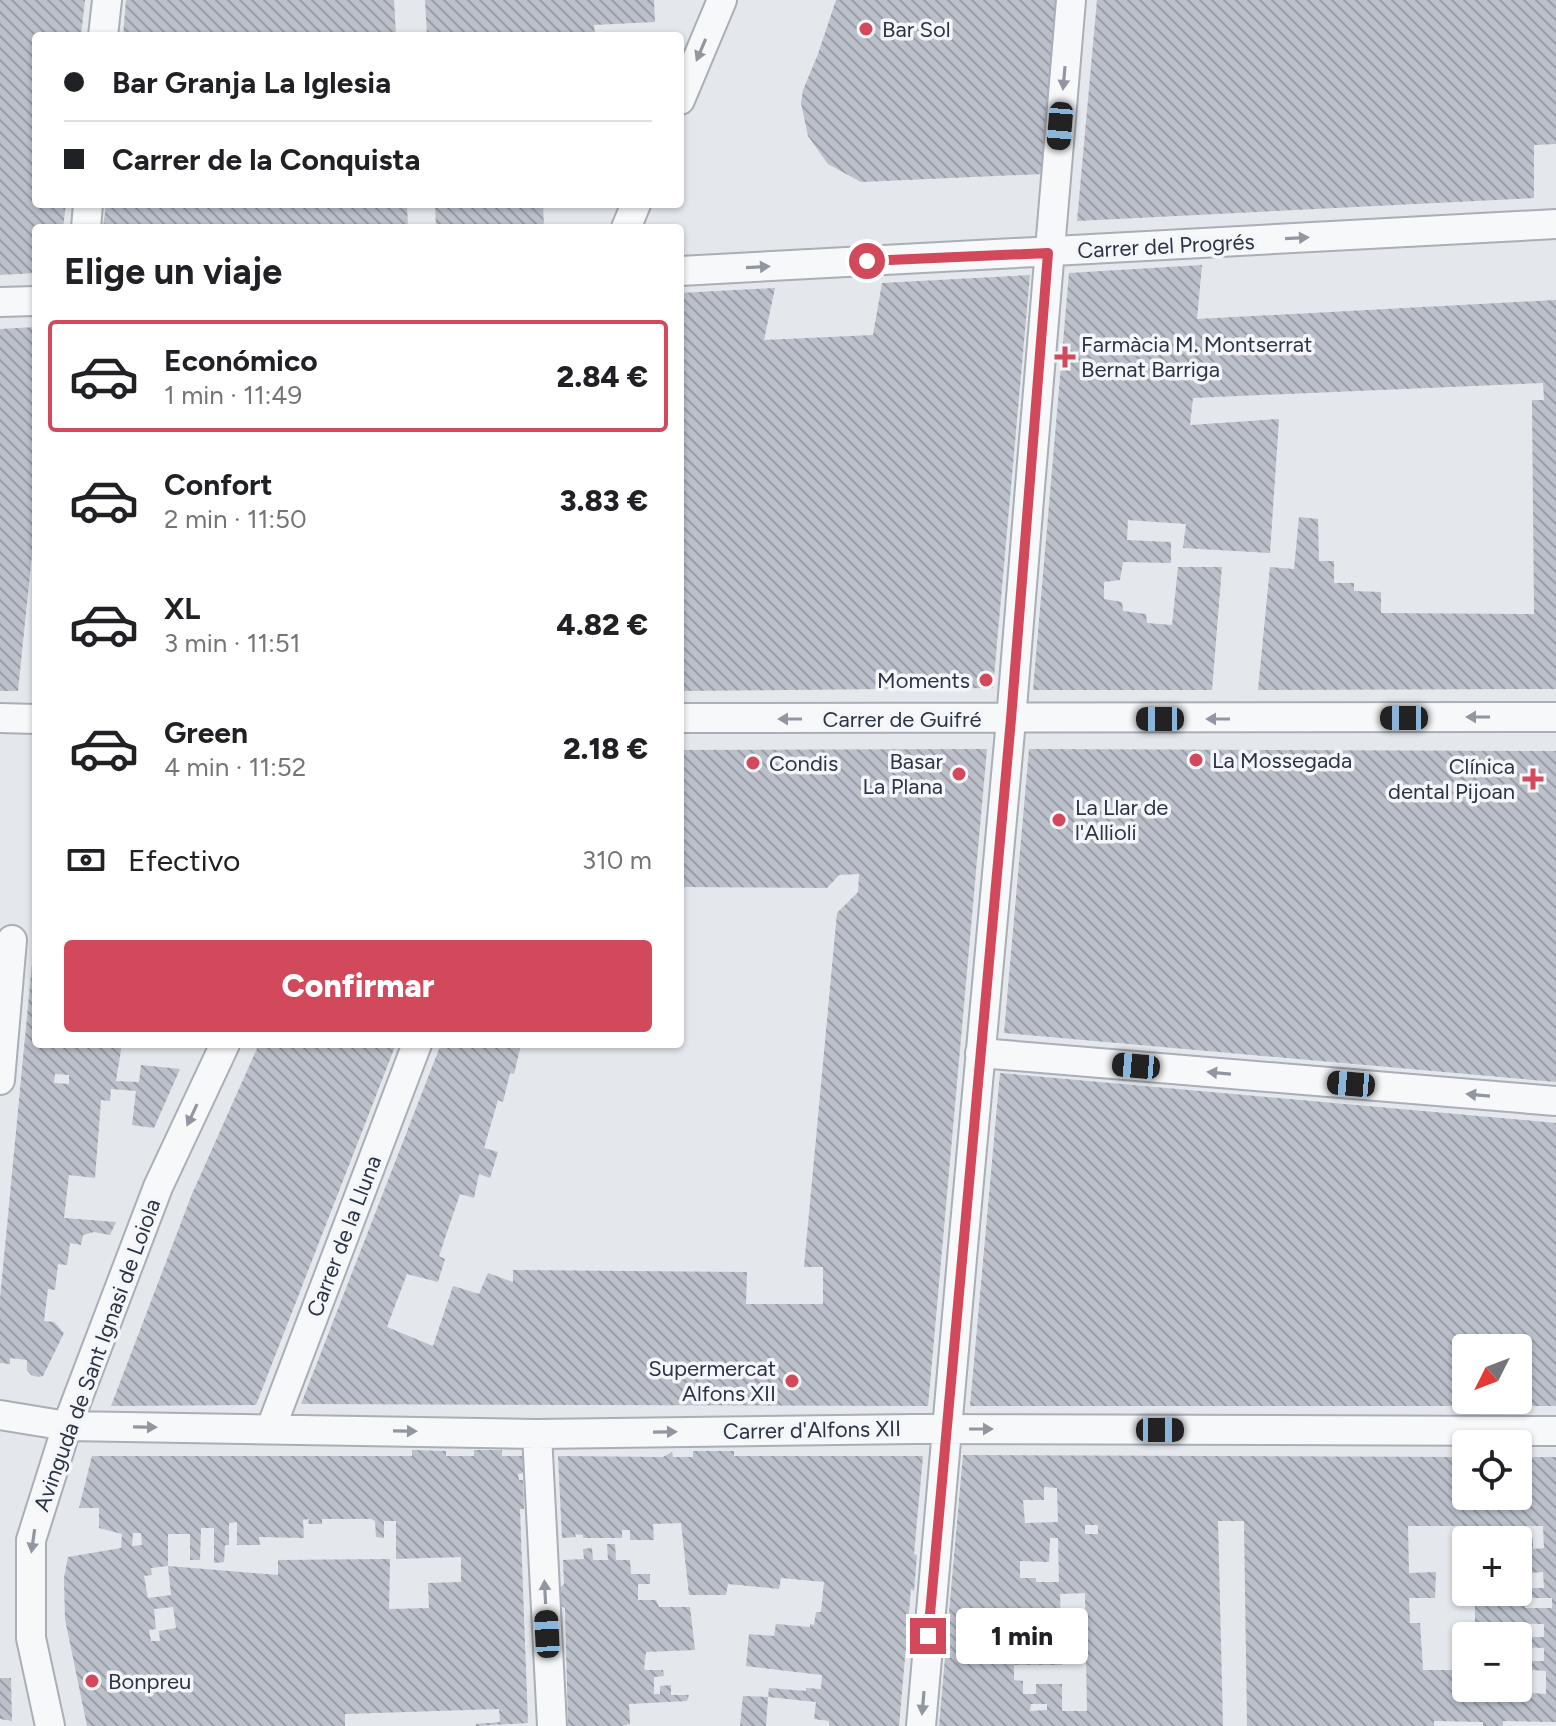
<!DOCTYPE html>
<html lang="es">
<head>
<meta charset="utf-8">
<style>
	:root { --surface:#fff; --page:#f2f2f2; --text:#202124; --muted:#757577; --line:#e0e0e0; --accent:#d1495b }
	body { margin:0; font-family:Figtree,sans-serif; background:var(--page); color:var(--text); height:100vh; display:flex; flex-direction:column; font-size:30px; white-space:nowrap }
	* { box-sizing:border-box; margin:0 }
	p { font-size:26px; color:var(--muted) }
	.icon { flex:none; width:44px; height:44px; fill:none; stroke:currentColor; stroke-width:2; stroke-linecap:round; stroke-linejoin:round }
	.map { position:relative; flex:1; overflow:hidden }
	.panel { position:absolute; left:32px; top:224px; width:652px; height:824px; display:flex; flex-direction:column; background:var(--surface); border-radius:8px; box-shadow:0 2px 6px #0004 }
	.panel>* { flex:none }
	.hud { position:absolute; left:32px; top:32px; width:652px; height:176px; border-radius:8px; box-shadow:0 2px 6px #0004; display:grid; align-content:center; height:176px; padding:0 32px; background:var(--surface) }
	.needle { width:52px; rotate:228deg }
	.fabs { position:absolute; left:1452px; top:1334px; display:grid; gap:16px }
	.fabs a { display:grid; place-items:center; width:80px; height:80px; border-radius:8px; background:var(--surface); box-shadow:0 2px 6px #0004; font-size:40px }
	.end { position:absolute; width:36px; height:36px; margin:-18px; border:10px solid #d1495b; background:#fff; box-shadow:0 0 0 4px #fff }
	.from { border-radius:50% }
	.bubble { position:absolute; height:56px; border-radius:8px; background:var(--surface); box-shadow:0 2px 6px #0004; font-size:26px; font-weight:800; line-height:56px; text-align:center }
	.car { position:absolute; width:24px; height:48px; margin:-24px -12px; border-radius:10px; box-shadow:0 0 6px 2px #0007; background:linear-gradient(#222 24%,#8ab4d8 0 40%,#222 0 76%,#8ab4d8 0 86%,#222 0) }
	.hud b { display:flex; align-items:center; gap:28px; height:76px; font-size:30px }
	.hud b+b { border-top:2px solid var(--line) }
	.hud i { width:20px; height:20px; background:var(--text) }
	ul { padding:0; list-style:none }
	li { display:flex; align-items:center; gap:24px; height:112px; margin:0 16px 12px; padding:0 16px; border:4px solid transparent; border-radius:8px }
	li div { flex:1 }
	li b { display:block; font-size:30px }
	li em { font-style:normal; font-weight:800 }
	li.active { border-color:var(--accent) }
	li>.icon { width:72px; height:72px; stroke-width:1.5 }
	h2 { padding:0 32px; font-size:36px; line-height:96px }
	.pay { display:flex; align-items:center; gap:20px; height:88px; padding:0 32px; font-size:30px }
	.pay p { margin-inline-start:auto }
	.button { display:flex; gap:16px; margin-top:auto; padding:16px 32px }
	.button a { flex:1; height:92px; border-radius:8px; background:var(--accent); color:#fff; font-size:32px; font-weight:800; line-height:92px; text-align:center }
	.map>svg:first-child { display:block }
	.building { fill:url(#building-back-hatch); fill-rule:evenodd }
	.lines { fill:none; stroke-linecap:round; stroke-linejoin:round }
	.street-casing { stroke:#a9aeb7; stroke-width:32 }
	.street { stroke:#f7f8fa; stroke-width:28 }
	.oneway { fill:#9196a0 }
	.route { stroke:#d1495b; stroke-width:10 }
	.poi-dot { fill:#d1495b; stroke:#f4f6f9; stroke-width:3 }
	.labels { text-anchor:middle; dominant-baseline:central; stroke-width:7; stroke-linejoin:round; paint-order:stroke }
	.poi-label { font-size:22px; fill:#2b3445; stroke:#f4f6f9; text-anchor:start }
	.street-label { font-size:22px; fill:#2b3445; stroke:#f4f6f9 }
</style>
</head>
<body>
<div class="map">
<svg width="1556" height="1726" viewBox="0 0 1556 1726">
	<defs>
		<pattern id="building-back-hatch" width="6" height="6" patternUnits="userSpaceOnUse" patternTransform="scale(2)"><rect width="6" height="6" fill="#bbc0ca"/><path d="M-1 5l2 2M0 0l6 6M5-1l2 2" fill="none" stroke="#989da6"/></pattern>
	</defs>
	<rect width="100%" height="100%" fill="#e4e7ec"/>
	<path class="building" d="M0,0H85L81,36H36V204H66L63,228H36V273L0,275Z
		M126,0H394L396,36H123Z
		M425,0H654L655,22L594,25L595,36H427Z
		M836,0H1057L1042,174L861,182L828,164L808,136L801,103L803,90L818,54Z
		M1097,0H1556V144L1534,145V198L1077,221Z
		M106,204H407L408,228H103Z
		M435,204H543L544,228H436Z
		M1202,265L1197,319L1556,300V689L1258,690L1270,567L1294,569L1299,517L1318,519L1319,561H1334V583H1354V591L1381,592V613L1534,614L1532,400H1544L1543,383L1193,398L1190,425L1279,419L1270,553L1183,548L1186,524L1128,520L1127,540L1171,542V563L1123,562L1120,580L1104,582V599L1122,602L1123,611L1146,614L1147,623L1172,625L1178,567H1222L1212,690H1033L1069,273Z
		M1030,275L993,688L680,691V293L775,288L764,340L873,335L882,283Z
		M36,327V515L18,691H0V329Z
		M987,749L928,1406L301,1404L441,1044H517L520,1049L514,1074L510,1073L503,1102L498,1100L484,1148L498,1152L490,1178L479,1174L474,1198L460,1194L439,1256L445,1259L438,1282L407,1274L387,1327L433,1346L453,1286L479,1294L488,1273L513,1282V1270L747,1272L746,1304H823V1267H804L837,913L858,892L859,874L839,875L827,888L680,887V750Z
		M1029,749L1556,751V1082L1004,1033Z
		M32,964H36V1044H122L116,1081L139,1082L141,1065L180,1069L154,1128L132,1125L136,1091L111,1089L110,1101L101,1100L95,1178L69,1175L64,1218L116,1222L110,1235L94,1232L83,1235L81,1245L70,1243L67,1265L58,1264L55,1290L48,1289L44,1321L54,1322L64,1333L43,1376L38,1377L31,1375L27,1370V1360L10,1358V1364L0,1363V1299ZM55,1074L69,1075V1084L54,1083Z
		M259,1044H396L256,1405L111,1406L192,1194Z
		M1000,1073L1556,1123V1406H970ZM1466,1348H1518V1400H1466Z
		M412,1450L446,1451V1456H474V1450H502V1456H523L524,1473L518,1474L519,1480H523L524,1509H520L528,1723L476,1726V1724L500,1722L499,1709L345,1714V1726H87L65,1619L64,1578L68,1557L121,1548L122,1534L99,1528V1508H79L92,1456H412ZM309,1519L308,1524H322V1519H371L375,1521L376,1537L384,1538V1521H396V1559L461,1557V1582L428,1583L429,1608L389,1609L390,1559L278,1560V1575L168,1566L171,1595L148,1598L144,1576L152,1575L151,1568L168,1566V1534H190V1560H200L201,1528H214V1563L224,1562L225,1545H229V1523L237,1522V1545H260L259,1537L304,1538L303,1520ZM133,1533H141L142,1545L132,1546ZM173,1607L176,1628L159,1631L160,1641H151L149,1630L156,1629L154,1609Z
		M693,1451H734V1456H923L914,1554L917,1555L914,1591L911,1589L899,1726H829V1721L814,1719L816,1702L768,1697L769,1688L806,1691V1688L821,1689L822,1675L746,1666L749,1634L774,1636L776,1624L810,1627V1624L814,1625L816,1612H821L824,1582L781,1578L779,1589L728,1584L726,1595H689L681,1523L653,1524L654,1540H630V1530H622V1538H583V1535L575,1534L576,1537L562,1538L558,1456L663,1457L672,1452L673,1457H693Z
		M963,1455L1466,1457V1496H1518L1520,1457H1556V1722L1503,1721V1726H1483V1722L1434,1721V1726H1247L1244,1521H1218L1223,1726H939ZM1044,1487L1057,1488L1058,1522L1025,1523L1023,1500H1044ZM1085,1525H1098V1534H1085ZM1408,1526H1543L1544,1548L1533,1549V1538H1528V1549H1521V1552H1531L1530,1573L1543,1572L1544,1588H1527V1598H1552V1608H1525V1598H1475V1623L1544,1624V1637H1523V1647L1544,1648V1661H1518V1688H1466V1670H1423L1420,1623H1410L1409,1598H1435L1436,1572L1409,1573ZM1050,1538H1058L1059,1582H1036V1578H1020V1561L1049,1562ZM1085,1593L1087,1711H1062V1684H1036V1694H1023V1681L1014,1680V1665H1062L1060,1594ZM1532,1670L1546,1671V1694L1531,1693ZM1031,1704H1047V1710L1030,1711Z
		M607,1544H615L616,1560H630L631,1574H650V1584H638V1600H656L659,1607H690L695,1650L646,1652L644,1668L645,1670H663L664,1676L654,1677V1694H660V1686L671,1685V1695H689L687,1701L629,1704L630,1724L622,1726H568L565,1608L559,1605L560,1588L564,1584L563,1560L584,1559L583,1549L592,1548L593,1560H608Z
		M0,1678H11L12,1721L0,1719Z
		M743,1696L768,1697L766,1726H740Z"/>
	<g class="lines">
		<defs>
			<path id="street" d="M103,36L107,0
				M680,100L722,0
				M86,228L88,204
				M626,228L636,204
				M680,271L1556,224
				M0,302L36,301
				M0,718L36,719
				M680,718L1556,717
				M980,1053L1556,1101
				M0,1080L12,940
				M0,1415L67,1426L537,1434L914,1429L1556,1431
				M271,1428L417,1044
				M537,1434L552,1726
				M50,1726L31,1638V1540L67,1426L158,1187L225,1044
				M921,1726C948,1390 982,1056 1011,720C1031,480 1049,240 1071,0"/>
		</defs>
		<use href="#street" class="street-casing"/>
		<use href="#street" class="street"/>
	</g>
	<defs><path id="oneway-solid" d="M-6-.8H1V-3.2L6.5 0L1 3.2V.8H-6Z" transform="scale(2)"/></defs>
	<g class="oneway">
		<use href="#oneway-solid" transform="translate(701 50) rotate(113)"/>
		<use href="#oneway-solid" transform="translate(1064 78) rotate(95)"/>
		<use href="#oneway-solid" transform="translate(1297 238) rotate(-3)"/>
		<use href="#oneway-solid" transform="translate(758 267) rotate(-3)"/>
		<use href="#oneway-solid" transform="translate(1478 717) rotate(180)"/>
		<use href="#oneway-solid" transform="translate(790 719) rotate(-180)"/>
		<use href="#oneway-solid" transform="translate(1218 719) rotate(180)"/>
		<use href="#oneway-solid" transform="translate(1219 1073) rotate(-175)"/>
		<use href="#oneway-solid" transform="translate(1478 1095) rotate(-175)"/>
		<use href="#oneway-solid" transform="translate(192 1115) rotate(115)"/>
		<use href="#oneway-solid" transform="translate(145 1427) rotate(1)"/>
		<use href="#oneway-solid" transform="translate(981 1429)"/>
		<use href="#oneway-solid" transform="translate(405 1431) rotate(1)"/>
		<use href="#oneway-solid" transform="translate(665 1432) rotate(-1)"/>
		<use href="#oneway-solid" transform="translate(33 1541) rotate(98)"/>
		<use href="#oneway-solid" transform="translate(545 1592) rotate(-93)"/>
		<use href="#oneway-solid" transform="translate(923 1703) rotate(95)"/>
	</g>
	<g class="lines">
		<path class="route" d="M867,261L1048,253L1011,719L928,1636"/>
	</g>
	<g class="poi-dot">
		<circle cx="866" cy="29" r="8"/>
		<path d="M1061 345h8v8h8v8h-8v8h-8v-8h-8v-8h8z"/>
		<circle cx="986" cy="680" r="8"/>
		<circle cx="1196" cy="760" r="8"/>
		<circle cx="753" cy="763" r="8"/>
		<circle cx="959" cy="774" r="8"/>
		<path d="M1529 767h8v8h8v8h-8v8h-8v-8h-8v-8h8z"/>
		<circle cx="1059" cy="820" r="8"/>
		<circle cx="792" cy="1381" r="8"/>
		<circle cx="92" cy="1681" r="8"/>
	</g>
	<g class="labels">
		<g class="poi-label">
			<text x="882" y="29">Bar Sol</text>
			<text x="1081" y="344">Farmàcia M. Montserrat<tspan x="1081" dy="25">Bernat Barriga</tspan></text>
			<text x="970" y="680" text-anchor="end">Moments</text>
			<text x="1212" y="760">La Mossegada</text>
			<text x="943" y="761" text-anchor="end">Basar<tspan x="943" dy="25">La Plana</tspan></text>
			<text x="769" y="763">Condis</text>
			<text x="1515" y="766" text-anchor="end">Clínica<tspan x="1515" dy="25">dental Pijoan</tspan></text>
			<text x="1075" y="807">La Llar de<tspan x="1075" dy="25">l'Allioli</tspan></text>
			<text x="776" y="1368" text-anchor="end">Supermercat<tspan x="776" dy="25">Alfons XII</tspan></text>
			<text x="108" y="1681">Bonpreu</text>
		</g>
		<g class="street-label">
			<text transform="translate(1166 246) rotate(-3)">Carrer del Progrés</text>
			<text x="902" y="719">Carrer de Guifré</text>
			<text transform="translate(344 1236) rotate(-69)">Carrer de la Lluna</text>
			<text transform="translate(97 1355) rotate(-70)">Avinguda de Sant Ignasi de Loiola</text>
			<text transform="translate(812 1430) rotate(-1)">Carrer d'Alfons XII</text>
		</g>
	</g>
</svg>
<div class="fabs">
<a><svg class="needle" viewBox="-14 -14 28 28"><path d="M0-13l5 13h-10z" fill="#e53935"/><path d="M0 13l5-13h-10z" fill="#757577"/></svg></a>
<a><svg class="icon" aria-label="locate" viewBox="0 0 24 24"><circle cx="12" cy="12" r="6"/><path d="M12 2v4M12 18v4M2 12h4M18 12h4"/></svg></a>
<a>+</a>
<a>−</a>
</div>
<i class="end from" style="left:867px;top:261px"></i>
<i class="end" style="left:928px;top:1636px"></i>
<div class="bubble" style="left:956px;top:1608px;width:132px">1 min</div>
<i class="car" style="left:1060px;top:126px;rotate:185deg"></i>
<i class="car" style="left:1404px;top:718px;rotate:270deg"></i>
<i class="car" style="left:1160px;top:719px;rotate:270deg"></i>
<i class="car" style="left:1136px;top:1066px;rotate:275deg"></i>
<i class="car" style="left:1351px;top:1084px;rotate:275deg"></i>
<i class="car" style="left:1160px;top:1430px;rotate:90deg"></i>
<i class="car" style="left:547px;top:1634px;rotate:357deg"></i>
<div class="hud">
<b><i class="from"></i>Bar Granja La Iglesia</b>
<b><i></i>Carrer de la Conquista</b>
</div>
<section class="panel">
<h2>Elige un viaje</h2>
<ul>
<li class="active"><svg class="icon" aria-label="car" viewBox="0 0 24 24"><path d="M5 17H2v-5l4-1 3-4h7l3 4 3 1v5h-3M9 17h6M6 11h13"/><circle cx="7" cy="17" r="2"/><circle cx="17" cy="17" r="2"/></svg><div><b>Económico</b><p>1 min · 11:49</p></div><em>2.84 €</em></li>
<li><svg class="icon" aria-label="car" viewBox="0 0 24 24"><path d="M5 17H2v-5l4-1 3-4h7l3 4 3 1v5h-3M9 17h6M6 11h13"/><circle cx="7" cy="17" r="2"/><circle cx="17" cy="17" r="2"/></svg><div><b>Confort</b><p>2 min · 11:50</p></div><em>3.83 €</em></li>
<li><svg class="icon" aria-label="car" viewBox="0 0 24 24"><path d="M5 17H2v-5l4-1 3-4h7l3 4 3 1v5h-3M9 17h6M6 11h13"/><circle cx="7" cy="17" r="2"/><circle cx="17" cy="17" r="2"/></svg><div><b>XL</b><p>3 min · 11:51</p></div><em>4.82 €</em></li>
<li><svg class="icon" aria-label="car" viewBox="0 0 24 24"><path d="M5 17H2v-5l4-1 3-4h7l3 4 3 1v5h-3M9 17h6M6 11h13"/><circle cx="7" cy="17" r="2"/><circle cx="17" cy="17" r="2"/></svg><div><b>Green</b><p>4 min · 11:52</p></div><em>2.18 €</em></li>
</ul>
<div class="pay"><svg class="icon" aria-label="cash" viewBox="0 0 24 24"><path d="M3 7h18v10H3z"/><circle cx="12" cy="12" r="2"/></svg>Efectivo<p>310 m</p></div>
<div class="button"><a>Confirmar</a></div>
</section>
</div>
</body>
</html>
